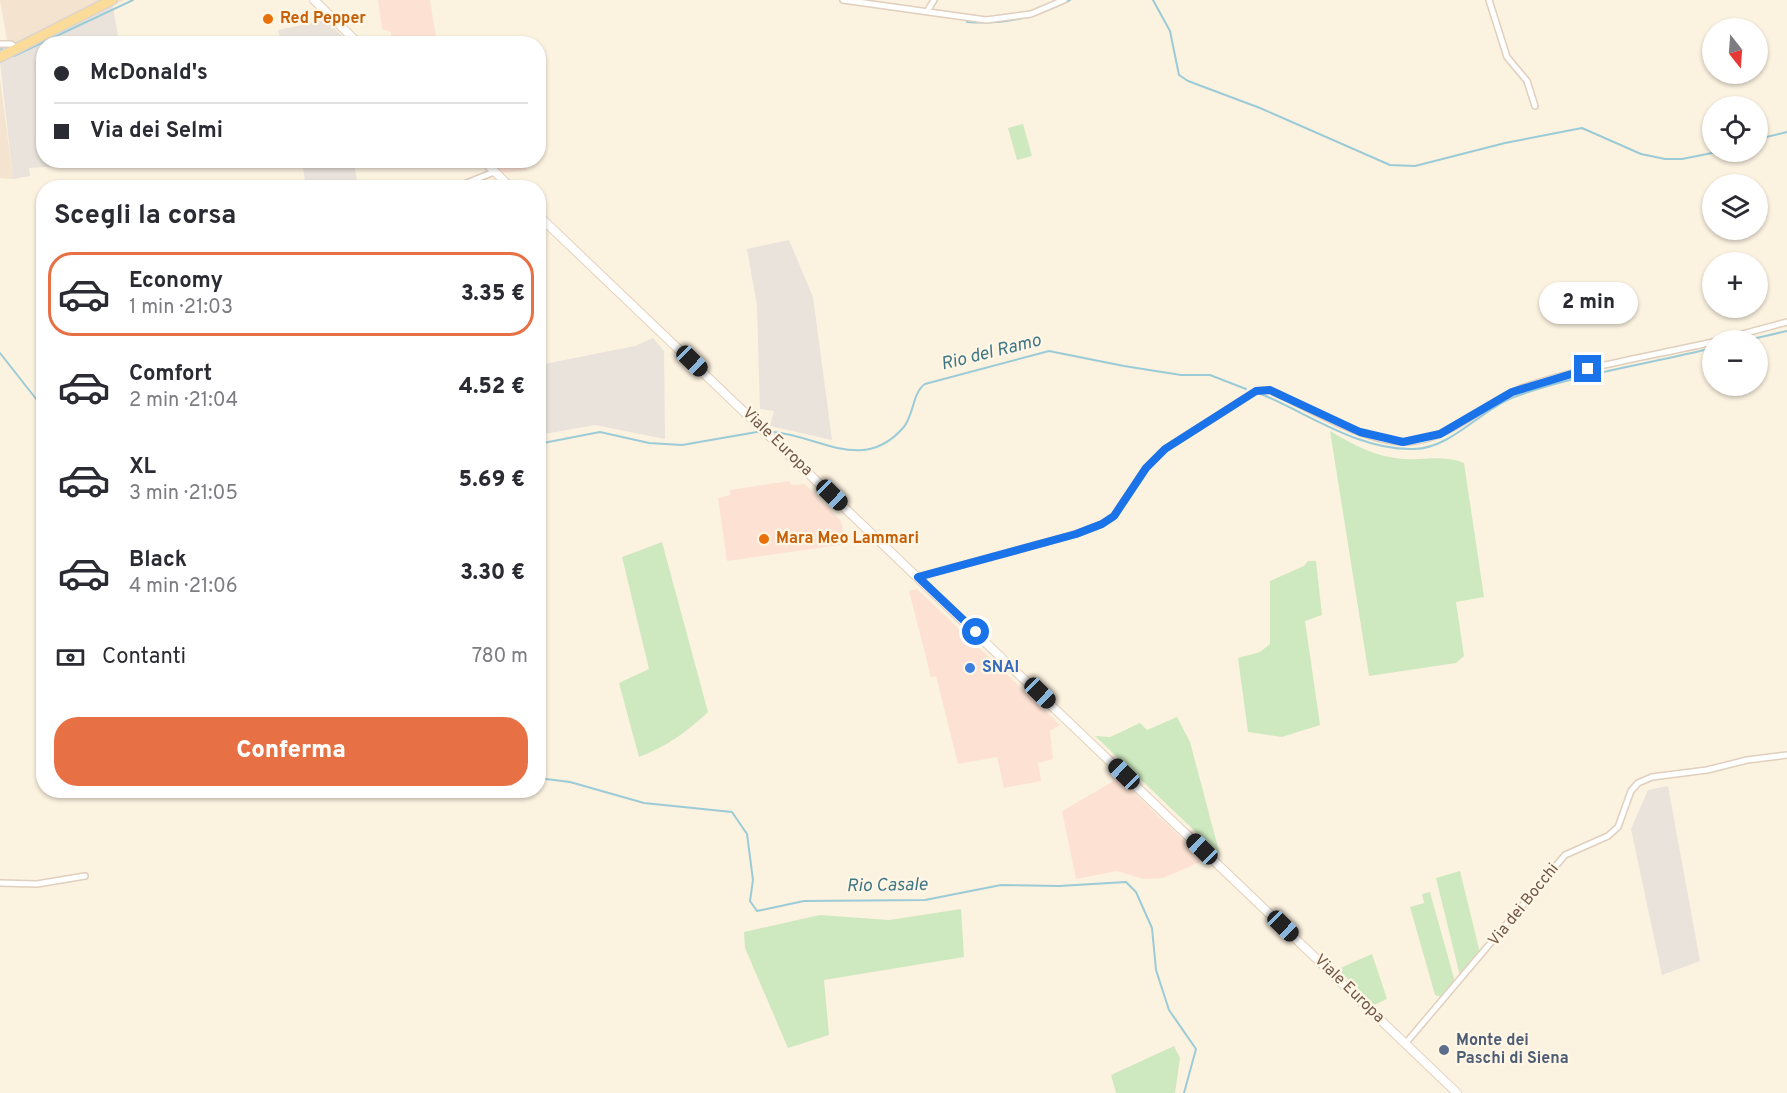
<!DOCTYPE html>
<html lang="it">
<head>
<meta charset="utf-8">
<style>
	:root { --surface:#fff; --page:#f7f7f7; --text:#2b2b33; --muted:#7c7c81; --line:#e1e1e2; --accent:#e77044 }
	body { margin:0; font-family:Overpass,sans-serif; background:var(--page); color:var(--text); height:100vh; display:flex; flex-direction:column; font-size:22px; white-space:nowrap }
	* { box-sizing:border-box; margin:0 }
	p { font-size:20px; color:var(--muted) }
	.icon { flex:none; width:33px; height:33px; fill:none; stroke:currentColor; stroke-width:2; stroke-linecap:round; stroke-linejoin:round }
	.map { position:relative; flex:1; overflow:hidden }
	.panel { position:absolute; left:36px; top:180px; width:510px; height:618px; display:flex; flex-direction:column; background:var(--surface); border-radius:24px; box-shadow:0 2px 4px #0004 }
	.panel>* { flex:none }
	.banner { position:absolute; left:36px; top:36px; width:510px; height:132px; border-radius:24px; box-shadow:0 2px 4px #0004; display:grid; align-content:center; height:132px; padding:0 18px; background:var(--surface) }
	.needle { width:39px; rotate:163deg }
	.fabs { position:absolute; left:1702px; top:18px; display:grid; gap:12px }
	.fabs a { display:grid; place-items:center; width:66px; height:66px; border-radius:50%; background:var(--surface); box-shadow:0 2px 4px #0004; font-size:30px }
	.end { position:absolute; width:27px; height:27px; margin:-14px; border:8px solid #1a73e8; background:#fff; box-shadow:0 0 0 3px #fff }
	.from { border-radius:50% }
	.bubble { position:absolute; height:42px; border-radius:21px; background:var(--surface); box-shadow:0 2px 4px #0004; font-size:20px; font-weight:800; line-height:42px; text-align:center }
	.car { position:absolute; width:18px; height:36px; margin:-18px -9px; border-radius:8px; box-shadow:0 0 4px 2px #0007; background:linear-gradient(#222 24%,#8ab4d8 0 40%,#222 0 76%,#8ab4d8 0 86%,#222 0) }
	.banner b { display:flex; align-items:center; gap:21px; height:57px; font-size:22px }
	.banner b+b { border-top:2px solid var(--line) }
	.banner i { width:15px; height:15px; background:var(--text) }
	ul { padding:0; list-style:none }
	li { display:flex; align-items:center; gap:18px; height:84px; margin:0 12px 9px; padding:0 6px; border:3px solid transparent; border-radius:24px }
	li div { flex:1 }
	li b { display:block; font-size:22px }
	li em { font-style:normal; font-weight:800 }
	li.active { border-color:var(--accent) }
	li>.icon { width:54px; height:54px; stroke-width:1.5 }
	h2 { padding:0 18px; font-size:27px; line-height:72px }
	.pay { display:flex; align-items:center; gap:15px; height:66px; padding:0 18px; font-size:22px }
	.pay p { margin-inline-start:auto }
	.action { display:flex; gap:12px; margin-top:auto; padding:12px 18px }
	.action a { flex:1; height:69px; border-radius:24px; background:var(--accent); color:#fff; font-size:24px; font-weight:800; line-height:69px; text-align:center }
	.map>svg:first-child { display:block }
	.residential { fill:#f4e4cf }
	.commercial { fill:#fde2d4 }
	.industrial { fill:#eae3dc }
	.green { fill:#cee9bf }
	.lines { fill:none; stroke-linecap:round; stroke-linejoin:round }
	.stream { stroke:#9bcbd7; stroke-width:2 }
	.minor-casing { stroke:#e0cfbc; stroke-width:8 }
	.secondary-casing { stroke:#e5d0ba; stroke-width:10 }
	.primary-casing { stroke:#dbd4cf; stroke-width:12 }
	.minor { stroke:#fff; stroke-width:5 }
	.secondary { stroke:#fff; stroke-width:8 }
	.primary { stroke:#fbdb98; stroke-width:9 }
	.route { stroke:#1a73e8; stroke-width:8 }
	.food-dot { fill:#e8710a; stroke:#fff6e6; stroke-width:2 }
	.shop-dot { fill:#3f7fe0; stroke:#fff6e6; stroke-width:2 }
	.service-dot { fill:#5c6f8a; stroke:#fff6e6; stroke-width:2 }
	.labels { text-anchor:middle; dominant-baseline:central; stroke-width:4.5; stroke-linejoin:round; paint-order:stroke }
	.food-label { font-size:16px; font-weight:bold; fill:#c56008; stroke:#fff6e6; text-anchor:start }
	.street-label { font-size:16px; fill:#735948; stroke:#fff6e6 }
	.shop-label { font-size:16px; font-weight:bold; fill:#366cbe; stroke:#fff6e6; text-anchor:start }
	.service-label { font-size:16px; font-weight:bold; fill:#4e5e75; stroke:#fff6e6; text-anchor:start }
	.water-label { font-size:18px; font-style:italic; fill:#417886; stroke:#fff6e6 }
</style>
</head>
<body>
<div class="map">
<svg width="1787" height="1093" viewBox="0 0 1787 1093">
	<rect width="100%" height="100%" fill="#fcf2e0"/>
	<path class="residential" d="M0,0H125L0,62V41L7,40Z
		M0,78L13,179L0,178Z"/>
	<path class="commercial" d="M378,0H430L436,37L479,38L484,43H392L391,32L382,29Z
		M491,161H526L522,165L528,170L503,173Z
		M789,481L792,485L805,484L841,521L846,544L727,561L718,498L730,495V490Z
		M917,589L1060,725L1050,731L1053,759L1038,763L1041,781L1004,788L997,757L958,764L936,676L931,677L909,591Z
		M1119,778L1197,853L1205,860L1163,878L1143,879L1117,871L1076,879L1062,811Z"/>
	<path class="industrial" d="M113,6L119,43L44,44V160L79,161L80,165L29,168L30,176L13,179L0,62Z
		M326,20L349,43H281L278,30Z
		M302,161H354L358,187H306Z
		M789,240L813,297L832,440L770,426L774,411L760,409L757,306L747,249Z
		M653,338L664,351L665,439L595,425L539,435V365L635,346Z
		M1668,786L1700,961L1662,975L1631,829L1648,790Z"/>
	<path class="green" d="M1023,124L1032,156L1017,160L1008,128Z
		M1330,431C1354,445 1375,457 1404,459C1426,460 1444,455 1464,463L1484,597L1456,602L1464,656L1456,663L1369,676Z
		M662,542L708,712C686,733 667,746 639,757L619,683L649,669L622,557Z
		M1308,561H1316L1322,615L1305,621L1320,725L1282,737L1248,732L1238,658L1260,652L1270,644V581L1304,566Z
		M1177,717L1190,742L1220,855L1095,736L1110,737L1140,723L1147,730Z
		M1460,871L1480,953L1460,976L1436,878Z
		M1430,892L1455,982L1441,997L1435,995L1410,907L1424,903L1422,894Z
		M961,909L964,957L824,980L829,1035L788,1048L745,948L744,932L820,915L889,920Z
		M1372,954L1387,999L1374,1005L1338,969Z
		M1174,1046L1180,1058L1175,1093H1116L1111,1075Z"/>
	<g class="lines">
		<path class="stream" d="M1153,0L1170,31L1179,75L1188,81L1260,108L1390,165L1415,166L1505,143L1582,128L1641,154L1665,159H1682L1717,152
			M967,22C1006,25 1036,17 1070,0
			M0,50L2,49
			M14,56L133,0
			M1758,139L1787,132
			M1748,340L1787,331
			M0,353L44,409
			M1261,394C1309,414 1360,451 1414,449C1452,448 1480,410 1514,397C1578,374 1647,364 1713,348
			M774,432C822,437 863,473 903,428C914,416 912,393 925,384L1049,351L1124,366L1181,375H1210L1246,389
			M538,444L600,432L649,443L682,445L757,432
			M538,778L570,782L644,803L732,812L747,834L753,880L750,901L757,911L804,901L925,900L1001,885L1059,886L1126,882L1136,892L1152,928L1156,970L1169,1010L1196,1049L1184,1093"/>
		<defs>
			<path id="minor" d="M843,0L986,20L1031,14L1064,0
				M1489,0L1507,57L1527,81L1535,106
				M928,10L934,0
				M0,44H11L16,48
				M454,188L494,172
				M1720,340L1787,322
				M918,577L1076,534L1102,524L1114,516L1146,468L1165,449L1256,391L1270,390C1308,407 1363,442 1405,442C1450,442 1486,400 1527,386C1588,366 1651,356 1713,342
				M0,883L37,884L85,876
				M1405,1044L1565,855L1608,836L1618,827L1631,791L1638,783L1652,777L1707,770L1747,760L1787,755"/>
			<path id="secondary" d="M314,0L359,44
				M483,160L511,188
				M538,215L1457,1093"/>
			<path id="primary" d="M0,57L112,0"/>
		</defs>
		<use href="#minor" class="minor-casing"/>
		<use href="#secondary" class="secondary-casing"/>
		<use href="#primary" class="primary-casing"/>
		<use href="#minor" class="minor"/>
		<use href="#secondary" class="secondary"/>
		<use href="#primary" class="primary"/>
	</g>
	<g class="lines">
		<path class="route" d="M976,632L918,577L1076,534L1102,524L1114,516L1146,468L1165,449L1256,391L1270,390L1360,432L1403,442L1440,434L1512,392L1588,369"/>
	</g>
	<g class="food-dot">
		<circle cx="268" cy="19" r="6"/>
		<circle cx="764" cy="539" r="6"/>
	</g>
	<circle class="shop-dot" cx="970" cy="668" r="6"/>
	<circle class="service-dot" cx="1444" cy="1050" r="6"/>
	<g class="labels">
		<g class="food-label">
			<text x="280" y="19">Red Pepper</text>
			<text x="776" y="539">Mara Meo Lammari</text>
		</g>
		<g class="street-label">
			<text transform="translate(777 442) rotate(44)">Viale Europa</text>
			<text transform="translate(1524 905) rotate(-51)">Via dei Bocchi</text>
			<text transform="translate(1349 989) rotate(44)">Viale Europa</text>
		</g>
		<g class="shop-label">
			<text x="982" y="668">SNAI</text>
		</g>
		<g class="service-label">
			<text x="1456" y="1041">Monte dei<tspan x="1456" dy="18">Paschi di Siena</tspan></text>
		</g>
		<g class="water-label">
			<text transform="translate(991 353) rotate(-14)">Rio del Ramo</text>
			<text transform="translate(887 886) rotate(-1)">Rio Casale</text>
		</g>
	</g>
</svg>
<div class="fabs">
<a><svg class="needle" viewBox="-14 -14 28 28"><path d="M0-13l5 13h-10z" fill="#e53935"/><path d="M0 13l5-13h-10z" fill="#7c7c81"/></svg></a>
<a><svg class="icon" aria-label="locate" viewBox="0 0 24 24"><circle cx="12" cy="12" r="6"/><path d="M12 2v4M12 18v4M2 12h4M18 12h4"/></svg></a>
<a><svg class="icon" aria-label="layers" viewBox="0 0 24 24"><path d="M12 4l9 5-9 5-9-5zM3 14l9 5 9-5"/></svg></a>
<a>+</a>
<a>−</a>
</div>
<i class="end from" style="left:976px;top:632px"></i>
<i class="end" style="left:1588px;top:369px"></i>
<div class="bubble" style="left:1539px;top:282px;width:99px">2 min</div>
<i class="car" style="left:692px;top:361px;rotate:134deg"></i>
<i class="car" style="left:832px;top:495px;rotate:134deg"></i>
<i class="car" style="left:1040px;top:693px;rotate:134deg"></i>
<i class="car" style="left:1124px;top:774px;rotate:314deg"></i>
<i class="car" style="left:1202px;top:849px;rotate:314deg"></i>
<i class="car" style="left:1283px;top:926px;rotate:134deg"></i>
<div class="banner">
<b><i class="from"></i>McDonald's</b>
<b><i></i>Via dei Selmi</b>
</div>
<section class="panel">
<h2>Scegli la corsa</h2>
<ul>
<li class="active"><svg class="icon" aria-label="car" viewBox="0 0 24 24"><path d="M5 17H2v-5l4-1 3-4h7l3 4 3 1v5h-3M9 17h6M6 11h13"/><circle cx="7" cy="17" r="2"/><circle cx="17" cy="17" r="2"/></svg><div><b>Economy</b><p>1 min · 21:03</p></div><em>3.35 €</em></li>
<li><svg class="icon" aria-label="car" viewBox="0 0 24 24"><path d="M5 17H2v-5l4-1 3-4h7l3 4 3 1v5h-3M9 17h6M6 11h13"/><circle cx="7" cy="17" r="2"/><circle cx="17" cy="17" r="2"/></svg><div><b>Comfort</b><p>2 min · 21:04</p></div><em>4.52 €</em></li>
<li><svg class="icon" aria-label="car" viewBox="0 0 24 24"><path d="M5 17H2v-5l4-1 3-4h7l3 4 3 1v5h-3M9 17h6M6 11h13"/><circle cx="7" cy="17" r="2"/><circle cx="17" cy="17" r="2"/></svg><div><b>XL</b><p>3 min · 21:05</p></div><em>5.69 €</em></li>
<li><svg class="icon" aria-label="car" viewBox="0 0 24 24"><path d="M5 17H2v-5l4-1 3-4h7l3 4 3 1v5h-3M9 17h6M6 11h13"/><circle cx="7" cy="17" r="2"/><circle cx="17" cy="17" r="2"/></svg><div><b>Black</b><p>4 min · 21:06</p></div><em>3.30 €</em></li>
</ul>
<div class="pay"><svg class="icon" aria-label="cash" viewBox="0 0 24 24"><path d="M3 7h18v10H3z"/><circle cx="12" cy="12" r="2"/></svg>Contanti<p>780 m</p></div>
<div class="action"><a>Conferma</a></div>
</section>
</div>
</body>
</html>
